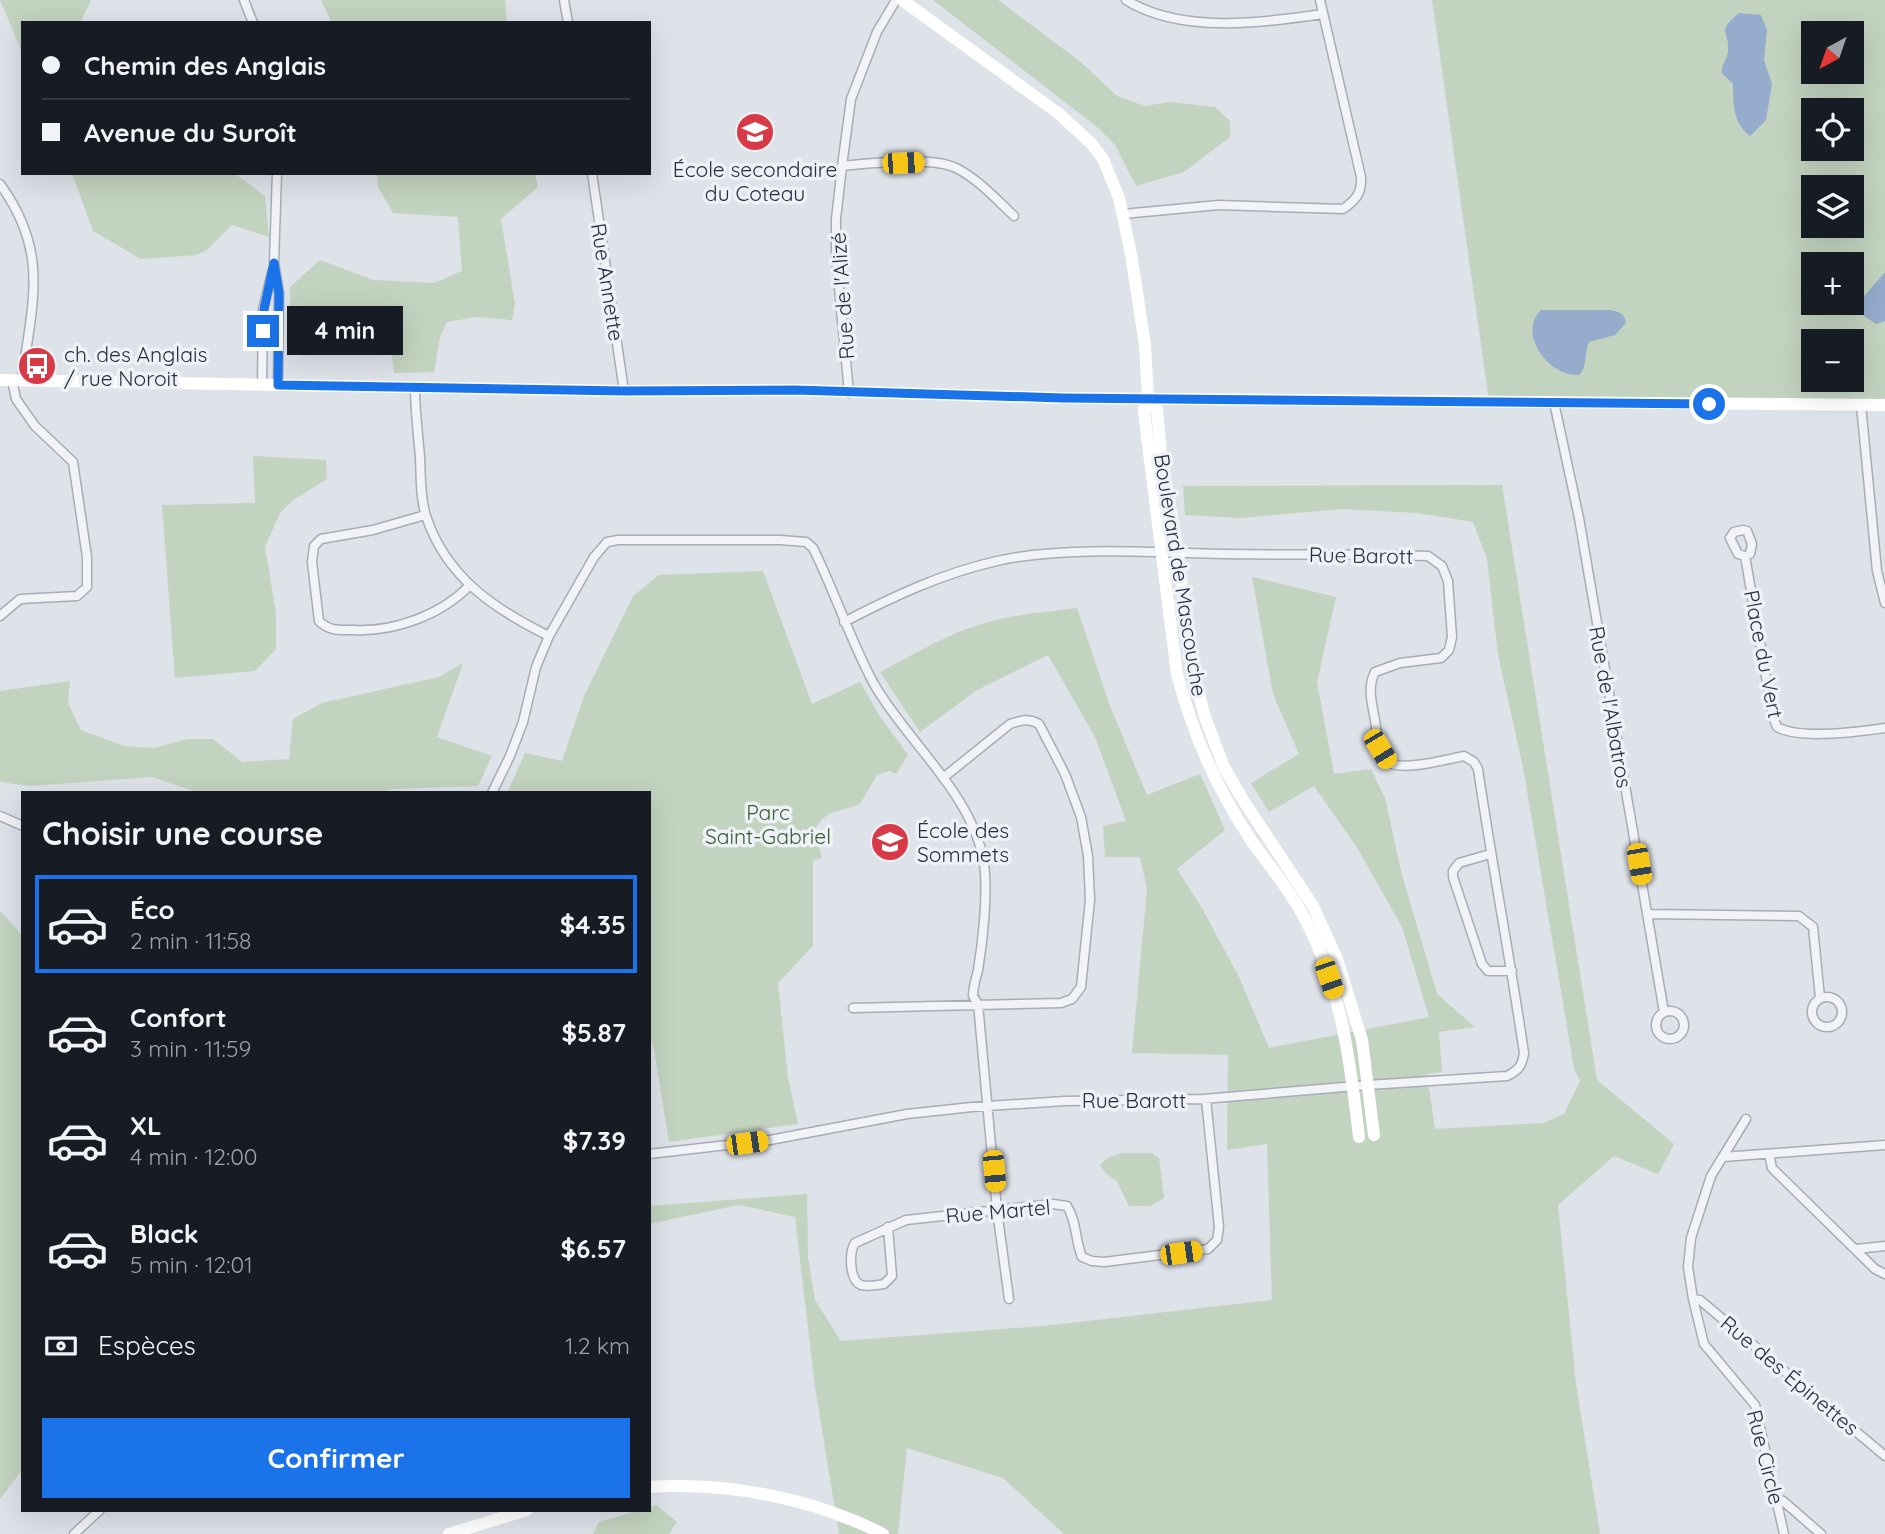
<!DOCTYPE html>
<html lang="fr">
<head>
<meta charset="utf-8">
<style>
	:root { --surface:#171b24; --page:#20242c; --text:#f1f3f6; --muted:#9ea1a6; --line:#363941; --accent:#1a73e8 }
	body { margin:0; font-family:Quicksand,sans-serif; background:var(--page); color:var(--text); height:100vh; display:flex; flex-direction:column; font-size:26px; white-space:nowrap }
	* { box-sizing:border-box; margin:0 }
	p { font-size:23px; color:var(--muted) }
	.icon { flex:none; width:38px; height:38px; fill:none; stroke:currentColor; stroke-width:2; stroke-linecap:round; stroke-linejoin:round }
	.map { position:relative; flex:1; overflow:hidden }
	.details { position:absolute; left:21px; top:791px; width:630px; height:721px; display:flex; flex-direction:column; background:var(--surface); border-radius:0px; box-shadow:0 7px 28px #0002 }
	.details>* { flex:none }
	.hud { position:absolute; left:21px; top:21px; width:630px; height:154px; border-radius:0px; box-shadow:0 7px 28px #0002; display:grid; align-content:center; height:154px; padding:0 21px; background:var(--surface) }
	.needle { width:46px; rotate:220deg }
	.buttons { position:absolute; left:1801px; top:21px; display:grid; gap:14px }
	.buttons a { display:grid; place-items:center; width:63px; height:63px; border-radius:0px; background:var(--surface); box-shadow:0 7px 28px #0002; font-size:35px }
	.end { position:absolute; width:32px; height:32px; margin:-16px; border:9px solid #1a73e8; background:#fff; box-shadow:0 0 0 4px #fff }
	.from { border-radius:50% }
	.bubble { position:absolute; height:49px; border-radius:0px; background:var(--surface); box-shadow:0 7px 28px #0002; font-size:23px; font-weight:700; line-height:49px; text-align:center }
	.car { position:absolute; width:21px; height:42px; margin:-21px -10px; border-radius:9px; box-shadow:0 0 5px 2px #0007; background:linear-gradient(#f5c518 24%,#345 0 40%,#f5c518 0 76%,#345 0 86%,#f5c518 0) }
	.hud b { display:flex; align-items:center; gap:24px; height:66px; font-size:26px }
	.hud b+b { border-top:2px solid var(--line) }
	.hud i { width:18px; height:18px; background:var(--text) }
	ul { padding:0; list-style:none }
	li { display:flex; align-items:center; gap:21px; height:98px; margin:0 14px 10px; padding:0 7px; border:4px solid transparent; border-radius:0px }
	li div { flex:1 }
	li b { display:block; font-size:26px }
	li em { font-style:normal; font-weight:700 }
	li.current { border-color:var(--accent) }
	li>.icon { width:63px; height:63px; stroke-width:1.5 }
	h2 { padding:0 21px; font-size:32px; line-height:84px }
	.pay { display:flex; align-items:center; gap:18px; height:77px; padding:0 21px; font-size:26px }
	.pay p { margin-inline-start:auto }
	.cta { display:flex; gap:14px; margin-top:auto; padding:14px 21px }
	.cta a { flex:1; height:80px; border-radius:0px; background:var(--accent); color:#fff; font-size:28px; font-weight:700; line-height:80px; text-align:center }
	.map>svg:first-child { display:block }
	.green { fill:#c2d3bf; fill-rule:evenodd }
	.water { fill:#96accc }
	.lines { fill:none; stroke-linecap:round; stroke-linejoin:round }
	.street-casing { stroke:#a7acb7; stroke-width:11 }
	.street { stroke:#f1f3f7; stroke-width:8 }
	.secondary { stroke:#fff; stroke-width:12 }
	.route { stroke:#1a73e8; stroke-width:9 }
	.labels { text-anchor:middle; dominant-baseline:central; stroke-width:7; stroke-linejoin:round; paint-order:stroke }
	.poi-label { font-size:21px; fill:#262e41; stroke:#eef1f6; text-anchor:start }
	.street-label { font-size:21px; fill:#262e41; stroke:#eef1f6 }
	.park-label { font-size:21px; fill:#375d33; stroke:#eef1f6 }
</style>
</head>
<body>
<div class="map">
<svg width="1885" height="1534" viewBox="0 0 1885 1534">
	<rect width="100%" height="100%" fill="#dee2e9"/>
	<path class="green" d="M0,0H91L80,23H23V55Z
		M321,0H505L507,23H332Z
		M933,0H998L1082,63L1117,96L1145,106L1170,102L1215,107L1230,121V137L1184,172L1136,186L1115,145L1097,127Z
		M1432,0H1885V404L1489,400ZM1813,33H1852V72H1813ZM1813,110H1852V149H1813ZM1813,187H1852V226H1813ZM1813,264H1852V303H1813ZM1813,341H1852V380H1813Z
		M72,173H234L265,196L269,237L232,225L206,251L196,255L141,259L93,231Z
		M377,173H535L538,187L501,219L515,304L512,320L477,317L447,322L440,337L434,372L394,373L391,348L348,322L329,319L290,321V287L320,260L373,280L434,283L462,271L458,217L393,213L378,187Z
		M253,456L326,460L327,479L292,501L280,513L265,547L276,613V649L255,671L175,678L162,505L255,503Z
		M1502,485L1597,1080L1674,1144L1658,1174L1614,1156L1558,1205L1576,1384L1600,1534H1064L1003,1478L907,1448L898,1534H839L815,1387L795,1217L739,1205L649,1224V1206L807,1194L808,1257L815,1300L841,1341L1043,1326L1272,1300L1267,1144L1227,1150L1228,1055L1132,1053L1147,889L1140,857H1105L1103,826L1126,821L1095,737L1048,655L977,690L920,732L880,672C913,655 948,633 985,623C1015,614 1047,612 1077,608L1110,706L1147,795L1200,774L1225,830L1177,869L1203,910L1239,977L1269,1048L1429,1017L1402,927L1358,849L1314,786L1269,812L1251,783L1299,754L1273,694L1252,577L1336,597L1317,682L1334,774L1371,769L1385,798L1402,875L1437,994L1475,1027L1439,1032L1442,1072L1427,1074L1435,1129L1544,1123L1564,1114L1580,1081L1574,1068L1523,767L1498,655L1487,559L1473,522L1417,513L1342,509L1240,518L1185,515L1183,486Z
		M763,571L812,704L860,682L879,715L908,755L896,774L889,771L877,775L860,804C839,813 825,808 814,832L822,858L813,861V946L778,983L788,1078L798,1124L669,1142L654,1049L649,1033V793H507L525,753L562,761L584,696L633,596L659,575Z
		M463,663L437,737L492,756L478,786L394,789L368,793H200L152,777L30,786L0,782V691L70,681L68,703L81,730L124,746L153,748L188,739H213L242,762L289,759L293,719L322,703L439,677Z
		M0,911L23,936V1469L0,1499Z
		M1122,1153H1152L1159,1158L1164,1198L1151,1206H1129L1117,1181L1106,1174L1100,1165L1107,1158Z
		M656,1505L677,1522L669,1534H593L599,1522L639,1510H649V1507Z"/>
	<path class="water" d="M1739,13L1761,15L1767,30L1764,60L1772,84L1766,120L1750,136C1733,123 1733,103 1733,84L1722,73C1721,64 1727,60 1728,52C1730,29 1715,33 1739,13Z
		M1885,272V321L1876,324L1860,313V301Z
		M1541,310H1610C1620,312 1624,313 1626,323L1615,335L1589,342C1584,353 1588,366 1579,375C1548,377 1517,333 1541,310Z"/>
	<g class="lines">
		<defs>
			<path id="street" d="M244,0L253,23
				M564,0L568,23
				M1126,0C1181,34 1262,23 1323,14
				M842,166C869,163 932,156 956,168C978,179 996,199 1014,216
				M277,173L274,263L279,293L278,385
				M592,173L624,391
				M0,184C50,253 32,302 22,380
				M1123,214L1219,205L1343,209C1356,200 1362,193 1361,177L1320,0
				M262,385L263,309L273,269
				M415,387C415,411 418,434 420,457C421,476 420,498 426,516C446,577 494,609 549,636
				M849,393L836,256V219L842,166L851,99L877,32L896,0
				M1554,402L1579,518L1664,1012
				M1861,405L1877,571L1885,603
				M425,515L373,530L321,539L314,546L312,562L319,621C331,632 339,630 354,630C394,632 441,615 469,586
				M1743,530L1747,531L1752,544L1750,554L1745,556L1738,554L1730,538L1734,532Z
				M1745,556L1773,717L1777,727C1800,740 1858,732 1885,728
				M0,616L20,599L77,596L87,587V557L73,462L35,426L16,399L12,380
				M492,793L510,756L523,722L536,667L549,636L594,557L607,542L618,540H780L806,542L813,548C835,592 850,640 874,684C907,742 974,795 984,864C988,892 983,941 978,970C976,979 973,986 973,996L978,1004L997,1210L1009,1299
				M0,816L23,826
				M1490,854L1459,863L1453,871V877L1482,964L1488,971H1512
				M1648,914L1799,916L1813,927L1820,998
				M1812 1012a15 15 0 1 1 30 0a15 15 0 1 1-30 0Z
				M853,1008L1061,1003L1072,999L1081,987L1090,900L1088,856L1081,817L1065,774L1039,724C1029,718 1022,720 1010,724L943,778
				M1656 1025a14 14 0 1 1 28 0a14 14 0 1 1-28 0Z
				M1746,1119L1711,1176L1691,1238L1688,1267L1693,1299L1704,1344L1755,1405L1784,1534
				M649,1154L770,1140L907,1114L972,1107L1065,1101L1203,1099L1368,1085L1507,1076C1519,1070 1522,1066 1524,1053C1510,958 1492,864 1478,769L1474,762L1464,756C1447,759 1401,772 1388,762C1377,753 1377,733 1375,720C1372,704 1367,687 1375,672L1400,663L1441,658L1449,650L1452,637L1448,581L1442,566L1428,556C1348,553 1268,556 1188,553C1131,551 1052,548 997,561C943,573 892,597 844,622
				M1769,1154L1772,1168L1875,1269L1885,1274
				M1723,1157L1885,1145
				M888,1227L892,1276L884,1284C878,1285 867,1287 861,1285C849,1280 849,1252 855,1243L906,1220L1053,1204L1067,1206C1077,1222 1075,1240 1082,1257L1092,1261L1104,1262L1208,1249L1217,1240L1219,1227L1206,1099
				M1856,1249L1885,1246
				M1693,1299L1700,1300L1885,1456
				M1777,1499L1783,1501L1821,1534
				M74,1534L100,1510"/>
		</defs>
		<use href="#street" class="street-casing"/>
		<use href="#street" class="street"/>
		<path class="secondary" d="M902,0L1058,113L1091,143L1103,159L1119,198L1131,254L1145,345L1148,397L1144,410L1147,437L1177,674C1194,737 1215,785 1251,840C1267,863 1286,885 1300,910C1340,980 1350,1058 1359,1137
			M0,380L624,391L795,390L1063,398L1885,405
			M1148,397L1157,410L1161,453L1178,552L1191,664L1205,717L1224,767L1243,800L1313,906L1337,959L1362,1040L1374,1135
			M649,1487C728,1482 812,1498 883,1534
			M449,1534L527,1510"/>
	</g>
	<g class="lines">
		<path class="route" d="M263,331L264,309L274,263L279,293L278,385L624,391L795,390L1063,398L1709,404"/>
	</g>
	<defs>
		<symbol id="school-disc" viewBox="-11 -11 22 22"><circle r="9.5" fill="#d73a46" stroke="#eef1f6"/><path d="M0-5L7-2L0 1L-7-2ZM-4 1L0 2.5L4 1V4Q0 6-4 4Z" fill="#fff"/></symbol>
		<symbol id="bus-disc" viewBox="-11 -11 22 22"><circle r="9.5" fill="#d73a46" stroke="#eef1f6"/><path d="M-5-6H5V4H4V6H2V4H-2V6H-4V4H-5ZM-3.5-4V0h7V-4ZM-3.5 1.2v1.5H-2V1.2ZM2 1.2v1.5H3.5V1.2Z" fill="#fff"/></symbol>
	</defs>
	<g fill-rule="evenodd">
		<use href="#school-disc" x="733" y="110" width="44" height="44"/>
		<use href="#bus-disc" x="15" y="344" width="44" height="44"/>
		<use href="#school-disc" x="868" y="820" width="44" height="44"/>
	</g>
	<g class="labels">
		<g class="poi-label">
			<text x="755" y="169" text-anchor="middle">École secondaire<tspan x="755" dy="24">du Coteau</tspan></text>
			<text x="64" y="354">ch. des Anglais<tspan x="64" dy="24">/ rue Noroit</tspan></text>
			<text x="917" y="830">École des<tspan x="917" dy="24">Sommets</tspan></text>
		</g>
		<g class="street-label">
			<text transform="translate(608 282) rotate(81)">Rue Annette</text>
			<text transform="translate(842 296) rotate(-94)">Rue de l'Alizé</text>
			<text transform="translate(1361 555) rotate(1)">Rue Barott</text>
			<text transform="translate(1181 575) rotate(81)">Boulevard de Mascouche</text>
			<text transform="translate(1764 654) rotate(79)">Place du Vert</text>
			<text transform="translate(1611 707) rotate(80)">Rue de l'Albatros</text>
			<text x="1134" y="1100">Rue Barott</text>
			<text transform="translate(998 1211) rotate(-5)">Rue Martel</text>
			<text transform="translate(1790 1375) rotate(40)">Rue des Épinettes</text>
			<text transform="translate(1766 1457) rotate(76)">Rue Circle</text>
		</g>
		<g class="park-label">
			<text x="768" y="812">Parc<tspan x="768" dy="24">Saint-Gabriel</tspan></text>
		</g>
	</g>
</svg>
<div class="buttons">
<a><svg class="needle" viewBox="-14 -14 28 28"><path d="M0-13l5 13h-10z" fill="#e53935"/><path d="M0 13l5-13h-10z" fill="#9ea1a6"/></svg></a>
<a><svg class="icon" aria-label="locate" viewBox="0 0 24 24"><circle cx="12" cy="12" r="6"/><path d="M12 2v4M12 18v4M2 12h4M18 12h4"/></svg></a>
<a><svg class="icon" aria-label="layers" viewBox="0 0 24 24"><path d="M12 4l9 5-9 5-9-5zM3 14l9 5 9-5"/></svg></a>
<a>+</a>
<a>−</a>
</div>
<i class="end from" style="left:1709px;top:404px"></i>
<i class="end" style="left:263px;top:331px"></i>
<div class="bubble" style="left:287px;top:306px;width:116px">4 min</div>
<i class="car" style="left:903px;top:163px;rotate:88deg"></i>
<i class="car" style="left:1380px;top:749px;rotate:149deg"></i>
<i class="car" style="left:1639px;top:864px;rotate:170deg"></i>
<i class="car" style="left:1329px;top:978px;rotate:161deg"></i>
<i class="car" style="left:747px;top:1143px;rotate:82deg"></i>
<i class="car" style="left:994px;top:1171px;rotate:175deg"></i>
<i class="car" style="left:1181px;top:1253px;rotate:82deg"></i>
<div class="hud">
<b><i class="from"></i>Chemin des Anglais</b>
<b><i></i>Avenue du Suroît</b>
</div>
<section class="details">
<h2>Choisir une course</h2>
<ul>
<li class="current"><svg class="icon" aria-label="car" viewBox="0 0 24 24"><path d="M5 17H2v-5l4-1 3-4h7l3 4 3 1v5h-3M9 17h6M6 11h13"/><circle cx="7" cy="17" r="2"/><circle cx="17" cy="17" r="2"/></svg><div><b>Éco</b><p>2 min · 11:58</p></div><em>$4.35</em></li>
<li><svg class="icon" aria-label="car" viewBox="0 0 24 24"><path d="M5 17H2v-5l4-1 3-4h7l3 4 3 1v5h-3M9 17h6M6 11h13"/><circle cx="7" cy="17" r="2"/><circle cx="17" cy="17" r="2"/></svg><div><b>Confort</b><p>3 min · 11:59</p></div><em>$5.87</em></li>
<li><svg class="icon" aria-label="car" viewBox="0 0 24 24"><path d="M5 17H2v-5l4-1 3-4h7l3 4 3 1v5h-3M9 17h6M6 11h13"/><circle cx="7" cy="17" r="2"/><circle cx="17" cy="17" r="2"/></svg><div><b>XL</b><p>4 min · 12:00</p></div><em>$7.39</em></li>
<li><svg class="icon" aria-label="car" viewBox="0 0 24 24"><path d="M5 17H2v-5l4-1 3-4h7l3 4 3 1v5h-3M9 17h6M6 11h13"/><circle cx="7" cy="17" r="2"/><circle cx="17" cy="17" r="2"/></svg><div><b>Black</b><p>5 min · 12:01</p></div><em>$6.57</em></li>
</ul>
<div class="pay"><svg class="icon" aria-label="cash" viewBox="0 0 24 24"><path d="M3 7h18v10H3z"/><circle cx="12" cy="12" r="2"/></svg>Espèces<p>1.2 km</p></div>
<div class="cta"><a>Confirmer</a></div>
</section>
</div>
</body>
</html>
